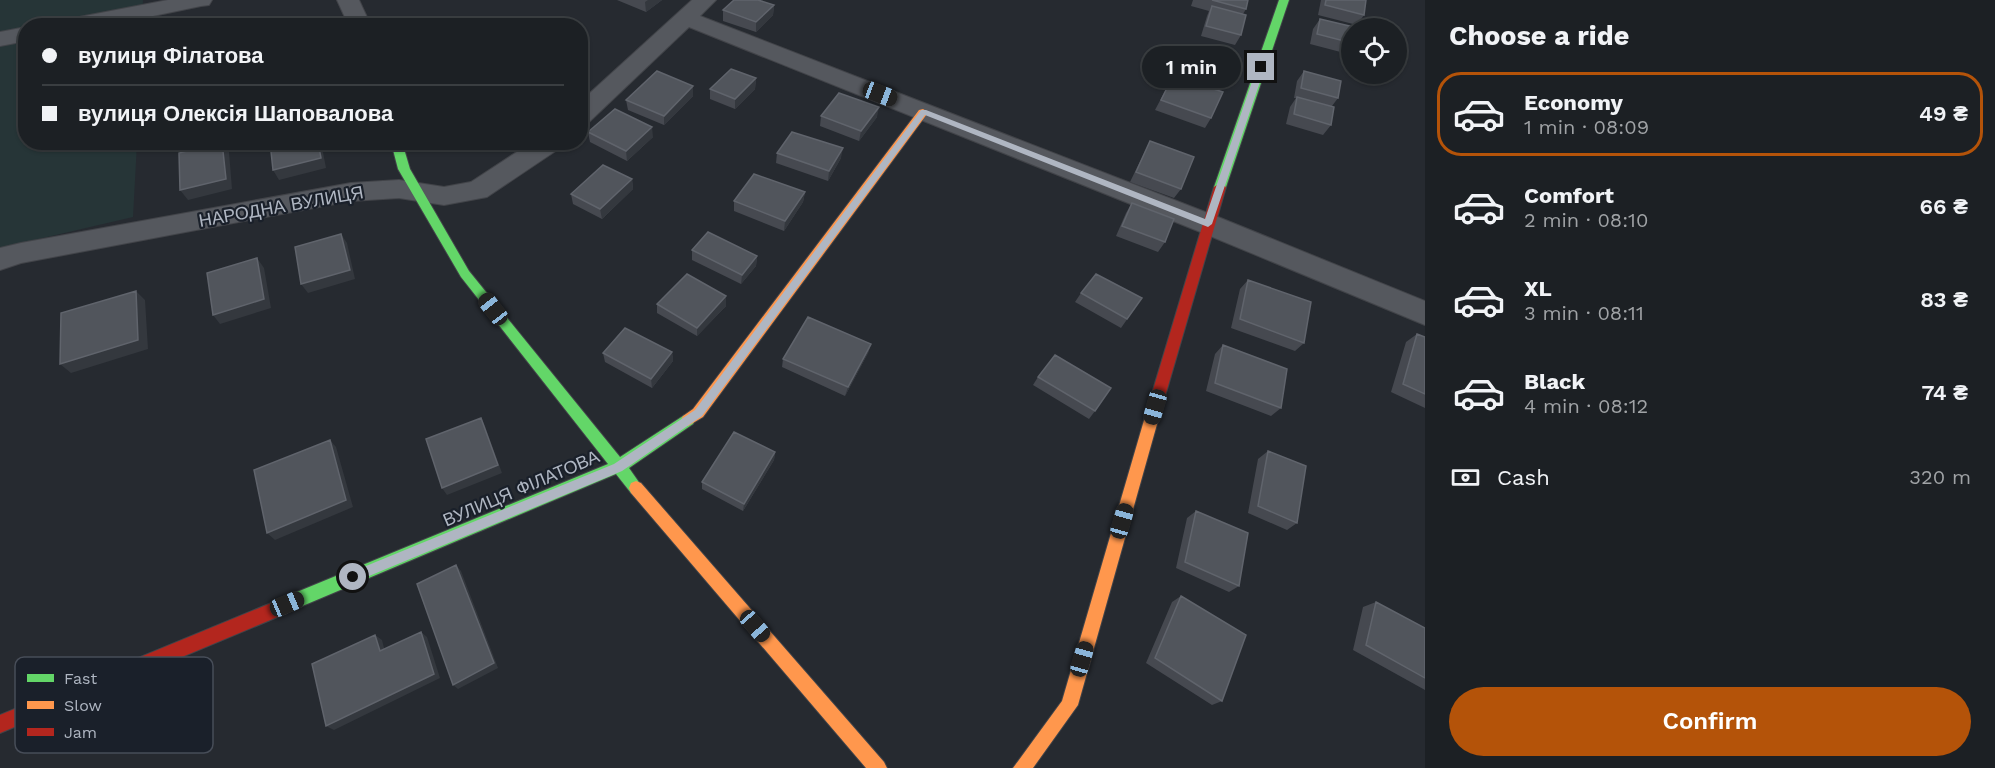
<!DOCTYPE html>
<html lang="en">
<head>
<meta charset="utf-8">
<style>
	:root { --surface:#1c2024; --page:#25282c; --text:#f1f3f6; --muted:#a0a3a6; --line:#3a3e41; --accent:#b45309 }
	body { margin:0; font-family:"Work Sans",sans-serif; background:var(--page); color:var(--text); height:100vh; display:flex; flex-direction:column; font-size:22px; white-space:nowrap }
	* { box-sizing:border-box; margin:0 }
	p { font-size:20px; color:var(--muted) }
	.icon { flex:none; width:33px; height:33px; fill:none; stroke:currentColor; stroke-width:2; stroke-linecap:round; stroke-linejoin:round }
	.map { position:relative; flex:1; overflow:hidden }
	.side { display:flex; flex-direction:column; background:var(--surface); width:570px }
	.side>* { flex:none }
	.banner { position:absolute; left:18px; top:18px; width:570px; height:132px; border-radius:24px; box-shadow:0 2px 4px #0004,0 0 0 2px var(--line); display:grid; align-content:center; height:132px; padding:0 24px; background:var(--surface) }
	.tools { position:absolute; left:1341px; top:18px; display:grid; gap:12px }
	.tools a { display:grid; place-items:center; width:66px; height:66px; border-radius:50%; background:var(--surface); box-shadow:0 2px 4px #0004,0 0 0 2px var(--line); font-size:30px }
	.end { position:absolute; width:27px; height:27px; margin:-14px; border:8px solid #afb6c2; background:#111; box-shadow:0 0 0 3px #111 }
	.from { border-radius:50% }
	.bubble { position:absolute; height:42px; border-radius:21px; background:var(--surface); box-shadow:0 2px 4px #0004,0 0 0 2px var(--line); font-size:20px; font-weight:600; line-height:42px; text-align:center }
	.car { position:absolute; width:18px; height:36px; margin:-18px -9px; border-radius:8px; box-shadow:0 0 4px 2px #0007; background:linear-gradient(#222 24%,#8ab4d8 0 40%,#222 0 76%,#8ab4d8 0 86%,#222 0) }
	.banner b { display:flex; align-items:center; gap:21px; height:57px; font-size:22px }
	.banner b+b { border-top:2px solid var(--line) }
	.banner i { width:15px; height:15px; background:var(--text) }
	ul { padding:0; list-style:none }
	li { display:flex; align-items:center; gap:18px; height:84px; margin:0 12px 9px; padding:0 12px; border:3px solid transparent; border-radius:24px }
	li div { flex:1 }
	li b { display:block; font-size:22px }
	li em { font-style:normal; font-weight:600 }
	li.on { border-color:var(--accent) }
	li>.icon { width:54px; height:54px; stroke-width:1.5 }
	h2 { padding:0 24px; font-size:27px; line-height:72px }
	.pay { display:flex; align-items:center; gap:15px; height:66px; padding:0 24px; font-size:22px }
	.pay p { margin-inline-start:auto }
	.action { display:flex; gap:12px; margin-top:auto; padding:12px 24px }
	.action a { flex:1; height:69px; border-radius:36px; background:var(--accent); color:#fff; font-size:24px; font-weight:600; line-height:69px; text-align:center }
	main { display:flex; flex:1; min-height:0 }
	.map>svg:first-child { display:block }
	.green { fill:#263537 }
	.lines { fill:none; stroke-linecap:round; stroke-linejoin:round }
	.street-casing { stroke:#424449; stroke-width:2 }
	.fast-casing { stroke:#424449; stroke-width:2 }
	.slow-casing { stroke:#424449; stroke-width:2 }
	.jam-casing { stroke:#424449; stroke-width:2 }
	.street { fill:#55585e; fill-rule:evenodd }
	.fast { fill:#63d668; fill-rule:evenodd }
	.slow { fill:#ff974d; fill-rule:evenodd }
	.jam { fill:#b3261e; fill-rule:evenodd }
	.wall { fill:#464950 }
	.shaded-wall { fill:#34383e }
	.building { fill:#51555c; stroke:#60646c; stroke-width:1.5 }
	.route { fill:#afb6c2 }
	.labels { text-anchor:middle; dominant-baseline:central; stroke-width:4.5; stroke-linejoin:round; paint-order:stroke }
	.street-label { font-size:18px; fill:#afb6c2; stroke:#1a202a }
	.key { fill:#1a202a; stroke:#474d58; stroke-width:1.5 }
	.key-label { font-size:16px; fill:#afb6c2 }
</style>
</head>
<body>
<main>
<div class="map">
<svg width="1425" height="768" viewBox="0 0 1425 768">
	<rect width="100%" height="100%" fill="#262a30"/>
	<path class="green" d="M0,0H143L142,25L26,26V142L137,143L133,217L0,248Z"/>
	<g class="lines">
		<defs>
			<path id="street" d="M168,0H212L209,5L201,6L105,26H58L61,21L69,19Z
				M337,0H359L371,26H349Z
				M692,0H716L700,16L1218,217L1425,301V325L1198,231L689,27L589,122L580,124V102Z
				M26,27V41L0,46V32Z
				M532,142H563L560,148L487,197L444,205L399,198L351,201L21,263L0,270V248L21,243L351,183L399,180L444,187L471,182Z"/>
			<path id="fast" d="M1279,0H1289L1226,187L1224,190H1216L1214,187Z
				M391,142H402L410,169L469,271L620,457L683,416L688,414L693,416L695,420L693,424L629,468L643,488L641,493L636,495L631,493L616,474L281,615L275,613L273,607L275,601L608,464L461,277L398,169Z"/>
			<path id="slow" d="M923,109L928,112L927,114L703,417L688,426L683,424L681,420L683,416L693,409L919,110Z
				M1154,404L1159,406L1161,410L1078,705L1033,768H1013L1062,701L1147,410L1149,406Z
				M636,481L641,483L884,762L887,768H866L631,493L629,488L631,483Z"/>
			<path id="jam" d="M1220,183L1226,187L1161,410L1159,414L1154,416L1149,414L1147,410L1214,187Z
				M281,599L287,601L289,607L287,613L0,733V715Z"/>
		</defs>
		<use href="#street" class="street-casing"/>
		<use href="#fast" class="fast-casing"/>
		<use href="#slow" class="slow-casing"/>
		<use href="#jam" class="jam-casing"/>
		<use href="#street" class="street"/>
		<use href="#fast" class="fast"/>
		<use href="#slow" class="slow"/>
		<use href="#jam" class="jam"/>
	</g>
	<path class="wall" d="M617,0H662L646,12Z
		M1193,0H1248L1246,9L1243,14L1241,35L1235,45L1201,36L1207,16L1209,11L1191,6Z
		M1321,0H1366L1364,15L1357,25L1318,15Z
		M774,5L773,15L756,32L723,21V10Z
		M1320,19L1352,28V55L1310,44L1313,29Z
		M1304,71L1338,98L1332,106L1331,125L1323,135L1286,124L1290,107L1296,98H1294L1297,81Z
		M1173,76L1211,118L1205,128L1155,110Z
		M756,78L755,89L735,109L710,99V89Z
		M693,86V96L664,125L628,110L626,100Z
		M821,116L877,117L859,141L820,126Z
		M588,132L653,137L627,161L590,142Z
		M1150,141L1181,189L1174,198L1130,182L1145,151Z
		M777,153L841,158L828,181L776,163Z
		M632,179L633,189L602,219L573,204L571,194Z
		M805,192L803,202L784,231L734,211V201Z
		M1132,203L1165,242L1158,252L1116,236L1126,213Z
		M692,250L757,256L756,266L741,284L692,260Z
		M1248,280L1304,343L1295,351L1231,328L1240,289Z
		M1081,293L1142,298L1121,328L1075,302Z
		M726,296V306L697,336L657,313V304Z
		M1417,334L1425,337V408L1391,392L1406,342Z
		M871,344L868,353L845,396L782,367L783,359Z
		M1223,345L1281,408L1271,416L1206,391L1215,354Z
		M672,352L673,361L652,388L605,362L603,353Z
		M1038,377L1095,411L1089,419L1033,385Z
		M1268,451L1297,523L1287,530L1248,513L1258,459Z
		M775,452L774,460L743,511L702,489V482Z
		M1196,511L1239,586L1229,592L1176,568L1187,518Z
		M1181,596L1222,701L1212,705L1146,663L1172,602Z
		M1376,602L1425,628V690L1353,650L1363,607Z"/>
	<path class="shaded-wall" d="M648,0H662L646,12L645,2Z
		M774,5L773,15L756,32V22Z
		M756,78L755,89L735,109V99Z
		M693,86V96L664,125V116Z
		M879,107L877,117L859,141L861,131Z
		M652,127L653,137L627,161L626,151Z
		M222,142L229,152L232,189L188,200L180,190Z
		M318,142H321L326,168L279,180L273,170Z
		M843,148L841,158L828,181L829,171Z
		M632,179L633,189L602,219L600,209Z
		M805,192L803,202L784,231L785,221Z
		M341,234L347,243L355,279L308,293L301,284Z
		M757,256L756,266L741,284L742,275Z
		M257,258L264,268L271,308L220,324L213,315Z
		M136,291L145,300L148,349L71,373L60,364Z
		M726,296V306L697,336V328Z
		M871,344L868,353L845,396L848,387Z
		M672,352L673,361L652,388L651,379Z
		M481,418L485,426L502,473L447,495L442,488Z
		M330,440L336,447L353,507L275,540L267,533Z
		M775,452L774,460L743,511L744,504Z
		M456,565L461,571L498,668L458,689L453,685Z
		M421,632L427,637L440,678L334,730L326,726Z
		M375,635L382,640L386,656L380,651Z"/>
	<path class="building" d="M734,0H758L774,5L756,22L723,10Z
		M1212,0H1248L1246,9Z
		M1326,0H1366L1364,15L1325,5Z
		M1212,6L1246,15L1241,35L1206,26Z
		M1320,19L1358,28H1352V43L1317,34Z
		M731,69L756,78L735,99L710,89Z
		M657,71L693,86L664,116L626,100Z
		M1304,71L1341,81L1338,98L1301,88Z
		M1173,76L1223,92L1211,118L1161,100Z
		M839,93L879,107L861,131L821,116Z
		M1297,97L1334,107L1331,125L1294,114Z
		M615,109L652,127L626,151L588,132Z
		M792,132L843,148L829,171L777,153Z
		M1150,141L1194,157L1181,189L1136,172Z
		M222,142L226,179L180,190L179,153Z
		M270,142H318L321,158L273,170Z
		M603,165L632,179L600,209L571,194Z
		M754,174L805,192L785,221L734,201Z
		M1132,203L1174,219L1165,242L1122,226Z
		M708,232L757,256L742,275L692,250Z
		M341,234L350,270L301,284L295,247Z
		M257,258L264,299L213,315L207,273Z
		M687,274L726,296L697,328L657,304Z
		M1096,274L1142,298L1127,319L1081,293Z
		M1248,280L1311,302L1304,343L1240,319Z
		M136,291L138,340L60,364L61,313Z
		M808,317L871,344L848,387L783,359Z
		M625,328L672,352L651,379L603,353Z
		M1417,334L1425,337V394L1403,384Z
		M1223,345L1287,369L1281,408L1215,383Z
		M1055,355L1111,388L1095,411L1038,377Z
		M481,418L498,465L442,488L426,439Z
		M734,432L775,452L744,504L702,482Z
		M330,440L346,500L267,533L254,470Z
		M1268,451L1306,466L1297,523L1258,506Z
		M1196,511L1248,533L1239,586L1185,562Z
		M456,565L494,663L453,685L417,584Z
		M1181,596L1246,635L1222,701L1155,658Z
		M1376,602L1425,628V678L1366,645Z
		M421,632L434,674L326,726L312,664L375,635L380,651Z"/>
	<path class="route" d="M1261,65L1265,67L1212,224L1208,227L925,115L702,416L622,471L357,581H349V573L614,464L695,410L921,110H926L1205,219L1257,67Z"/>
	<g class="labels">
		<g class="street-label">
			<text transform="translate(281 206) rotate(-10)">НАРОДНА ВУЛИЦЯ</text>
			<text transform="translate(521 488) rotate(-23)">ВУЛИЦЯ ФІЛАТОВА</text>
		</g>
	</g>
	<rect x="15" y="657" width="198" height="96" rx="9" class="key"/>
	<rect x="27" y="674" width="27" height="8" fill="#63d668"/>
	<rect x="27" y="701" width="27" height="8" fill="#ff974d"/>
	<rect x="27" y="728" width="27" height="8" fill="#b3261e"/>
	<g class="key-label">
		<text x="64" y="684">Fast</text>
		<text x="64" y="711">Slow</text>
		<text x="64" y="738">Jam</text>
	</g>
</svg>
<div class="tools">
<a><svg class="icon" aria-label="locate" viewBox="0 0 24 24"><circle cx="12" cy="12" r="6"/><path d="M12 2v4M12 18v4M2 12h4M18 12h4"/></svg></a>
</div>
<i class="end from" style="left:353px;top:577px"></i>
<i class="end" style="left:1261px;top:67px"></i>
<div class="bubble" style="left:1142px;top:46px;width:99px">1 min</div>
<i class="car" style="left:880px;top:94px;rotate:111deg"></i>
<i class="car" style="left:493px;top:309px;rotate:322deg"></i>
<i class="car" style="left:1155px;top:407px;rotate:196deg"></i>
<i class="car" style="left:1122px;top:521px;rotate:16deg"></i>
<i class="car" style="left:287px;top:604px;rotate:67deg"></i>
<i class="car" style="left:755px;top:626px;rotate:139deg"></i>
<i class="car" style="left:1082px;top:659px;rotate:16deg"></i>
<div class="banner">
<b><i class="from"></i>вулиця Філатова</b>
<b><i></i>вулиця Олексія Шаповалова</b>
</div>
</div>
<section class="side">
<h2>Choose a ride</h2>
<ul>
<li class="on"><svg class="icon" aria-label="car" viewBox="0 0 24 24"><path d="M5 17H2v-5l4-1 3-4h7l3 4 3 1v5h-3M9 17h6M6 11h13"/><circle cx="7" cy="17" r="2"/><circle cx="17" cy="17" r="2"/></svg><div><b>Economy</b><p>1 min · 08:09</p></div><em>49 ₴</em></li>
<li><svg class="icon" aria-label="car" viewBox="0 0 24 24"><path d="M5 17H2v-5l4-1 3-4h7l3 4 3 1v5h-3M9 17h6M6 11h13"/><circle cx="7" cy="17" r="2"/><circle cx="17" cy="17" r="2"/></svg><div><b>Comfort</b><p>2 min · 08:10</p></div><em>66 ₴</em></li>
<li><svg class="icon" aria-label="car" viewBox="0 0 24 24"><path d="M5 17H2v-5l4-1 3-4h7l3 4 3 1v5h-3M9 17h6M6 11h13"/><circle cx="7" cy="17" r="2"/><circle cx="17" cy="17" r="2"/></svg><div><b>XL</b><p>3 min · 08:11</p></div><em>83 ₴</em></li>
<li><svg class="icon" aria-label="car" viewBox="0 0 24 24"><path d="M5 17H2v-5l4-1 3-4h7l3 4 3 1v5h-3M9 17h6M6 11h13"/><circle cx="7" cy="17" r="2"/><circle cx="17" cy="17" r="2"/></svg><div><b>Black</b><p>4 min · 08:12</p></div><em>74 ₴</em></li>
</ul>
<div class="pay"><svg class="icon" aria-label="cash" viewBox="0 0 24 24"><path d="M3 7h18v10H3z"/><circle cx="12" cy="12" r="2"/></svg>Cash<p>320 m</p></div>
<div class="action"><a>Confirm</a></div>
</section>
</main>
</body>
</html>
